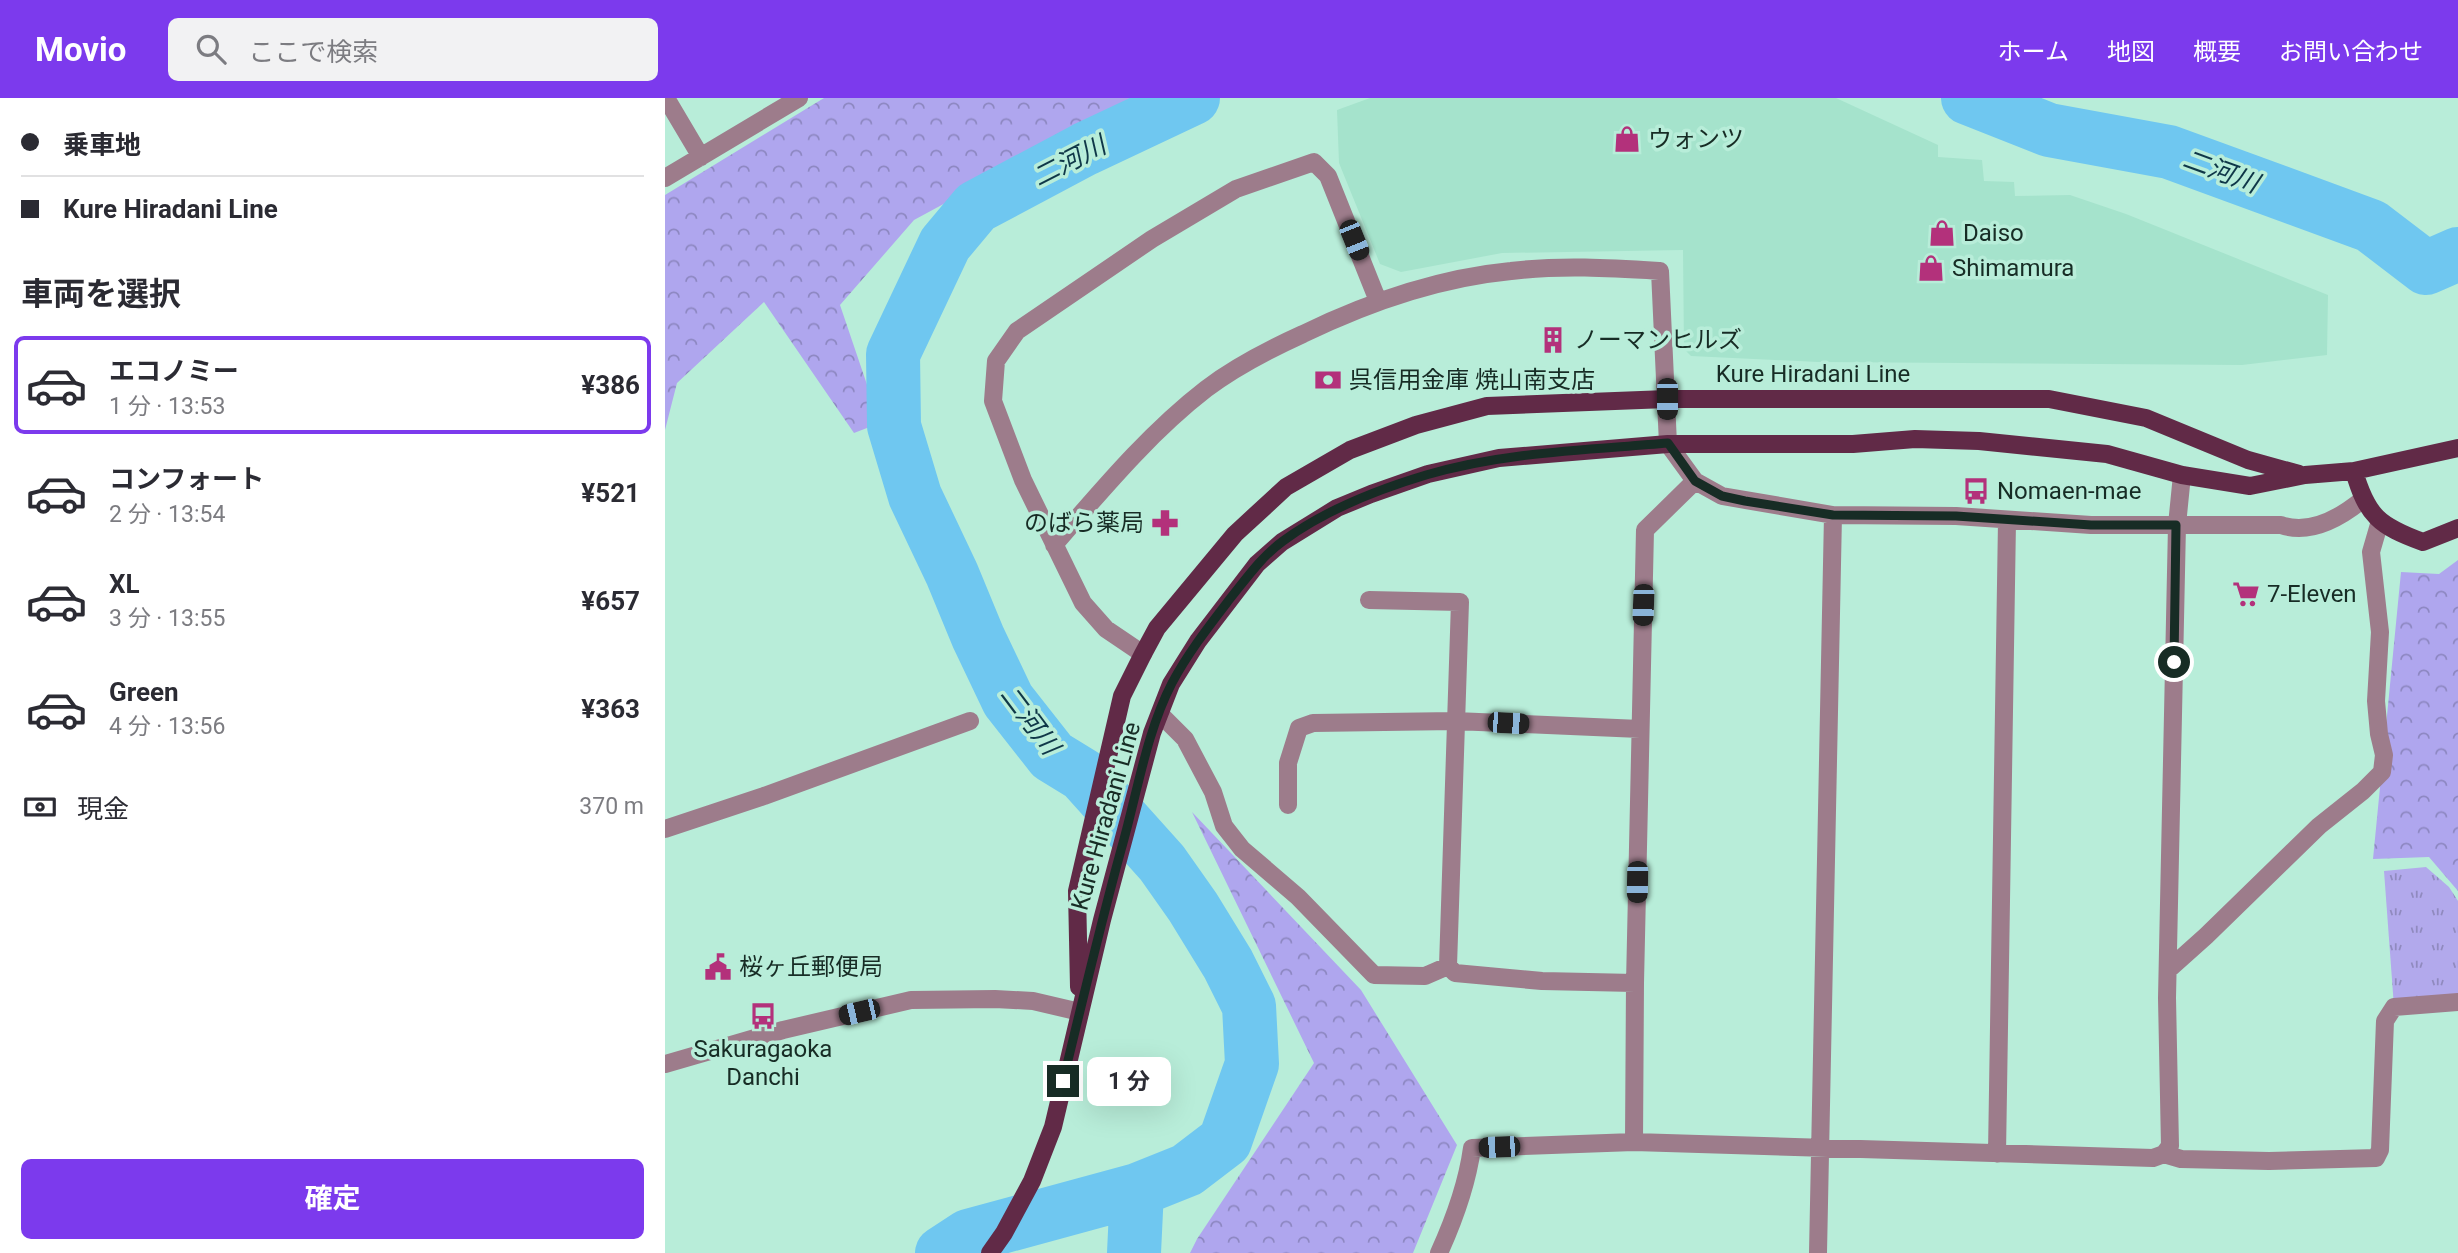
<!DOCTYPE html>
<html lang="ja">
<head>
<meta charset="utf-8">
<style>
	:root { --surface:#fff; --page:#f2f2f3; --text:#2b2b33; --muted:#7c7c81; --line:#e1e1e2; --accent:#7c3aed }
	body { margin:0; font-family:Roboto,"Noto Sans JP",sans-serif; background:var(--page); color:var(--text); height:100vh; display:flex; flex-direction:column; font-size:26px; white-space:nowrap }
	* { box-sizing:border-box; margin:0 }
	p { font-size:23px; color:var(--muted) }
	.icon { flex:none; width:38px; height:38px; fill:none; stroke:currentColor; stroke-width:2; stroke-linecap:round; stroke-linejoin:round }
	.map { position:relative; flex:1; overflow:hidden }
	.details { display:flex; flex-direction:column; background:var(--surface); width:665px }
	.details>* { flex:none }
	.top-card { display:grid; align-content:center; height:154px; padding:0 21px; background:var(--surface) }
	.end { position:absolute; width:32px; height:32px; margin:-16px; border:9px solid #172c25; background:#fff; box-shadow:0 0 0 4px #fff }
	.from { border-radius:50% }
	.bubble { position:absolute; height:49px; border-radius:10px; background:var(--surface); box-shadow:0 7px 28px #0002; font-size:23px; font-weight:700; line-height:49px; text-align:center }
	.car { position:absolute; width:21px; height:42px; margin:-21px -10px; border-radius:9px; box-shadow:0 0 5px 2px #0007; background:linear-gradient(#222 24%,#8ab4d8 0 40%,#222 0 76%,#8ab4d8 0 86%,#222 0) }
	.top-card b { display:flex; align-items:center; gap:24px; height:66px; font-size:26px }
	.top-card b+b { border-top:2px solid var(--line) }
	.top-card i { width:18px; height:18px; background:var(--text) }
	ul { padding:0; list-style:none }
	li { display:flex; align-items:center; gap:21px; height:98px; margin:0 14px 10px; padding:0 7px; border:4px solid transparent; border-radius:10px }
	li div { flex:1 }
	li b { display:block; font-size:26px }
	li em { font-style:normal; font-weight:700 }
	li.selected { border-color:var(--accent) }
	li>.icon { width:63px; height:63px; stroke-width:1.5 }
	h2 { padding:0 21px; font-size:32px; line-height:84px }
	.pay { display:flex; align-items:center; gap:18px; height:77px; padding:0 21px; font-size:26px }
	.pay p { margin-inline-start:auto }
	.cta { display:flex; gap:14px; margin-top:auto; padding:14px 21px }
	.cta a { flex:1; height:80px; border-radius:10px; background:var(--accent); color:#fff; font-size:28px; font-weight:700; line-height:80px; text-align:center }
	header { display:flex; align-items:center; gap:42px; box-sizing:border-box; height:98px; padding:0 35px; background:var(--accent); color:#fff }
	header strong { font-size:33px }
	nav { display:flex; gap:38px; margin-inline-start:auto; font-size:24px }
	.search { width:490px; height:63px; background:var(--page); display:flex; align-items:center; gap:18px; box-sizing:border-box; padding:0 24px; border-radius:10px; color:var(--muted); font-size:26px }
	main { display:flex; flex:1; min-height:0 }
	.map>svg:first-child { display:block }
	.built { fill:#a5e3cc }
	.forest { fill:url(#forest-crowns) }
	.park { fill:url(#park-tufts) }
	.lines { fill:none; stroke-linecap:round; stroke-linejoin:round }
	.river { stroke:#6fc7f0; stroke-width:54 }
	.minor { stroke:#9d7c8b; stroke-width:18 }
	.major { stroke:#612a47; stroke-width:18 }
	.route { stroke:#172c25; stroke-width:9 }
	.labels { text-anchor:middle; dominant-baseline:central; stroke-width:7; stroke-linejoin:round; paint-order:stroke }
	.poi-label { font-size:24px; fill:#172c25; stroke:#b8edd9; text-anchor:start }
	.street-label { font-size:24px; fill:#172c25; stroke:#b8edd9 }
	.water-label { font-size:26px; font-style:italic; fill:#0f3748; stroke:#b8edd9 }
</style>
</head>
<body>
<header>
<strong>Movio</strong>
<div class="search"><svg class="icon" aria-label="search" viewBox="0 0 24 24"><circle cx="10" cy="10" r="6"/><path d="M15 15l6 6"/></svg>ここで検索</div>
<nav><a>ホーム</a><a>地図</a><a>概要</a><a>お問い合わせ</a></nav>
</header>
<main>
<section class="details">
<div class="top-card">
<b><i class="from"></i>乗車地</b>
<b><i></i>Kure Hiradani Line</b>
</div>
<h2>車両を選択</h2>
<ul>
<li class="selected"><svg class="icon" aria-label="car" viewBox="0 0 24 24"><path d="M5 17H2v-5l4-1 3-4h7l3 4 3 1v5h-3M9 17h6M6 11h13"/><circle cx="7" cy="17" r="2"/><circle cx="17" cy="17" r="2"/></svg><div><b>エコノミー</b><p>1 分 · 13:53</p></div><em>¥386</em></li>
<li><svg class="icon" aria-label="car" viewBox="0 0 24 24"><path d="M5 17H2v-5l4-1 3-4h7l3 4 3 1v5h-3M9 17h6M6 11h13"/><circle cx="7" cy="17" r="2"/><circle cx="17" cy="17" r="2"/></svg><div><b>コンフォート</b><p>2 分 · 13:54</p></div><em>¥521</em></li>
<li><svg class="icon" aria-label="car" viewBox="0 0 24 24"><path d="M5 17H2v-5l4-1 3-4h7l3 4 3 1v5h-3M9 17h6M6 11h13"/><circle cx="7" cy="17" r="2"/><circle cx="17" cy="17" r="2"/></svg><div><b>XL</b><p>3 分 · 13:55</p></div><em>¥657</em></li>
<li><svg class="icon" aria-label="car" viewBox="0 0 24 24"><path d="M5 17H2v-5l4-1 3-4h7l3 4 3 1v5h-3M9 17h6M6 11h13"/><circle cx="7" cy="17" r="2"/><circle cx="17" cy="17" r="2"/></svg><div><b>Green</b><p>4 分 · 13:56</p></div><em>¥363</em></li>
</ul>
<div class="pay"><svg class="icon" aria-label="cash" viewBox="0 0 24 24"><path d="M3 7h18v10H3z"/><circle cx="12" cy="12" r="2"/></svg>現金<p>370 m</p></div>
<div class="cta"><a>確定</a></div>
</section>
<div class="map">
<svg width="1793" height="1155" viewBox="0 0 1793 1155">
	<defs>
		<pattern id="forest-crowns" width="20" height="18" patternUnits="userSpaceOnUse" patternTransform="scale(1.75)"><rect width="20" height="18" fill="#afa6ee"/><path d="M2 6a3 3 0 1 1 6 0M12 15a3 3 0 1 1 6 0" fill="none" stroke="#8d87c1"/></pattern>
		<pattern id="park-tufts" width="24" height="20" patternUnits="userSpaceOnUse" patternTransform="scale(1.75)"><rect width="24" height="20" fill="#b2a9ec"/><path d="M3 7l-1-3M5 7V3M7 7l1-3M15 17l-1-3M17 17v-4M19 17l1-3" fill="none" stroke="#908abf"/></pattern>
	</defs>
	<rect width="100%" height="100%" fill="#b8edd9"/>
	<path class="built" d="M705,0H1171L1273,47V59L1317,62L1319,83L1349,84L1350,98L1405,97L1461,116L1663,197L1662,257L1577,267L1153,264L1026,258L1019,251L1018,152L837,155L736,174L715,166L674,65L672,12Z"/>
	<path class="forest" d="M159,0H475L249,122L175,207L215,325L189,335L99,204L12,285L0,332V97Z
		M1793,462V793L1764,759L1708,761L1736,474L1774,476Z
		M527,714L696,892L792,1047L748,1155H525L532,1141L649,965Z"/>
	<path class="park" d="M1761,769L1784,789L1793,803V904L1729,909L1719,773Z"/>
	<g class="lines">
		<path class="river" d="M1303,0L1384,32L1504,54L1706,128L1761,170L1793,156
			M277,1155L303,1138L472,1092L522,1072L560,1043L587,966L584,908L563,866L528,809L497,765L418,677L387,658L343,602L313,539L287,476L250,398L229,328L228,256L280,146L311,109L420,51L528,0
			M469,1155L472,1092"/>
		<path class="minor" d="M1,0L36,59
			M0,80L134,0
			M389,447C436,393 484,335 541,291C570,269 605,251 638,236C704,204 773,180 846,173C896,167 945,170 995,173L1003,346L1030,383L1057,398L1168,417L1291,418L1426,427H1616C1645,437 1676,419 1697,402
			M704,502L795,504L783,868L790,875L877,883L970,885
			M478,556L441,531L418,505L358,382L328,303L331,263L352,233L487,141L571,91L649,64L663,78L713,203
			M495,616L520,641L548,694L559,728L577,751L633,799L709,877L760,878L783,868
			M623,707V665L634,630L648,625L790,623L975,631
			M0,731L99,698L305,623
			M1503,872L1541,838L1654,728L1698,693L1717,674L1719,657L1714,636L1711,603L1715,534L1706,454L1715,423
			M0,966L118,932L246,902L330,901L368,903L415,914
			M969,1044L970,885L980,432L1030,383
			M1332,1056L1342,423
			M1499,1056L1516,1061L1604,1063L1711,1060L1715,1052L1720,923L1729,909L1793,904
			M774,1155C789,1122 802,1087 807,1050L969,1044L1488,1060L1499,1056L1505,1048L1502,900L1512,427L1517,377
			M1153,1155L1168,417"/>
		<path class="major" d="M1689,373C1702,418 1714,428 1758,444L1793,430
			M414,889L412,793L457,598L478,556L492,530L570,436L621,389L685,352L751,327L822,308L1002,301H1384L1481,320L1583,362L1634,376
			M325,1155L339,1135L367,1083L388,1029L437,822L487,635L506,586L533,543L592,466L617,444L672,410L706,396L763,376L834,360L1003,346H1188L1250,341L1314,343L1442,356L1517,377L1585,388L1640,377L1689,373L1793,350"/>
	</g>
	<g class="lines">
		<path class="route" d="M398,983C417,905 435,828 456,752C472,697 481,635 507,585C523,555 544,528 564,502C581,481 596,459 618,443C660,412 711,392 761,377C839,354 922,352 1003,345L1030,383L1057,398L1080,403L1168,417L1291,418L1426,427H1511L1509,564"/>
	</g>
	<defs>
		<symbol id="shop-bare" viewBox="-9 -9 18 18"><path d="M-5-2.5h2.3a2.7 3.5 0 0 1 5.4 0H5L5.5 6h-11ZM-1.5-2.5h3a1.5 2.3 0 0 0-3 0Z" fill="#b3317b" stroke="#b8edd9" stroke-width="2.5" paint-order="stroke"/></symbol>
		<symbol id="building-bare" viewBox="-9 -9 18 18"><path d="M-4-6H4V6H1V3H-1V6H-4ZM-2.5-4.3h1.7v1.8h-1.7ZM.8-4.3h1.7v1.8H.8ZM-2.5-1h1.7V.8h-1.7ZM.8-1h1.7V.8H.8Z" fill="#b3317b" stroke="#b8edd9" stroke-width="2.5" paint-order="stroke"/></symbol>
		<symbol id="bank-bare" viewBox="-9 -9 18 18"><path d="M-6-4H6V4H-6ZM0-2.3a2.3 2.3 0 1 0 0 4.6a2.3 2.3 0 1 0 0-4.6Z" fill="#b3317b" stroke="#b8edd9" stroke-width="2.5" paint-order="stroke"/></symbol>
		<symbol id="bus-bare" viewBox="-9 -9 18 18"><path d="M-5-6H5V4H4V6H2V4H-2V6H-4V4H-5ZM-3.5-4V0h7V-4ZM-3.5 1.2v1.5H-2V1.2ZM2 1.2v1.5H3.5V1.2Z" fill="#b3317b" stroke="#b8edd9" stroke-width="2.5" paint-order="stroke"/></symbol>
		<symbol id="pharmacy-bare" viewBox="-9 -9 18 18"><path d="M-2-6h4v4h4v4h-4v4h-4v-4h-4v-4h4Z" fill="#b3317b" stroke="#b8edd9" stroke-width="2.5" paint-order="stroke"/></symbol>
		<symbol id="supermarket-bare" viewBox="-9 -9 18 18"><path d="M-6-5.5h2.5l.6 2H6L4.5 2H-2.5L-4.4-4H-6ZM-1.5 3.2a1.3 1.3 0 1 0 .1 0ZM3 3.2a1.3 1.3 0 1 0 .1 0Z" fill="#b3317b" stroke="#b8edd9" stroke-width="2.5" paint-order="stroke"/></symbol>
		<symbol id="civic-bare" viewBox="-9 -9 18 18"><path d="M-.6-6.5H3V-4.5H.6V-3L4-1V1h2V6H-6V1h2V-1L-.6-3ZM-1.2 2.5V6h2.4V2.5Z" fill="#b3317b" stroke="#b8edd9" stroke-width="2.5" paint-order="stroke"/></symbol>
	</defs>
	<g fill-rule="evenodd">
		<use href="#shop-bare" x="943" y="22" width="38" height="38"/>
		<use href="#shop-bare" x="1258" y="116" width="38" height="38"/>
		<use href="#shop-bare" x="1247" y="151" width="38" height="38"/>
		<use href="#building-bare" x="869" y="223" width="38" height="38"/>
		<use href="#bank-bare" x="644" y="263" width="38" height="38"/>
		<use href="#bus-bare" x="1292" y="374" width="38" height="38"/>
		<use href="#pharmacy-bare" x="481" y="406" width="38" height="38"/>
		<use href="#supermarket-bare" x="1562" y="477" width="38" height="38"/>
		<use href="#civic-bare" x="34" y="850" width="38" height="38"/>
		<use href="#bus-bare" x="79" y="899" width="38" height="38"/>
	</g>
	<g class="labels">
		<g class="poi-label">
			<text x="983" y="41">ウォンツ</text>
			<text x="1298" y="135">Daiso</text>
			<text x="1287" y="170">Shimamura</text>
			<text x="909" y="242">ノーマンヒルズ</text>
			<text x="684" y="282">呉信用金庫 焼山南支店</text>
			<text x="1332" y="393">Nomaen-mae</text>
			<text x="479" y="425" text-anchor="end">のばら薬局</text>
			<text x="1602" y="496">7-Eleven</text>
			<text x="74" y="869">桜ヶ丘郵便局</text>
			<text x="98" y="951" text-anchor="middle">Sakuragaoka<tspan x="98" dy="28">Danchi</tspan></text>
		</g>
		<g class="street-label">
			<text x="1148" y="276">Kure Hiradani Line</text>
			<text transform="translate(441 718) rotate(-74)">Kure Hiradani Line</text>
		</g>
		<g class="water-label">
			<text transform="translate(404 63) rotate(-27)">二河川</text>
			<text transform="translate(1556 73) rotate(20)">二河川</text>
			<text transform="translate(365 622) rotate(53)">二河川</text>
		</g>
	</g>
</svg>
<i class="end from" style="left:1509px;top:564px"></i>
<i class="end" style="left:398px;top:983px"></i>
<div class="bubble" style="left:422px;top:959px;width:84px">1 分</div>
<i class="car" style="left:689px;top:142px;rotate:158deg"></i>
<i class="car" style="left:1002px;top:301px;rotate:180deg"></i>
<i class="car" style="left:978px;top:507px;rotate:182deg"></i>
<i class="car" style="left:843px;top:625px;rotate:93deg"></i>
<i class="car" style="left:972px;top:784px;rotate:181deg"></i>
<i class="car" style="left:194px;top:914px;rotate:257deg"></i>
<i class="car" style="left:834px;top:1049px;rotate:268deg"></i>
</div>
</main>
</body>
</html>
